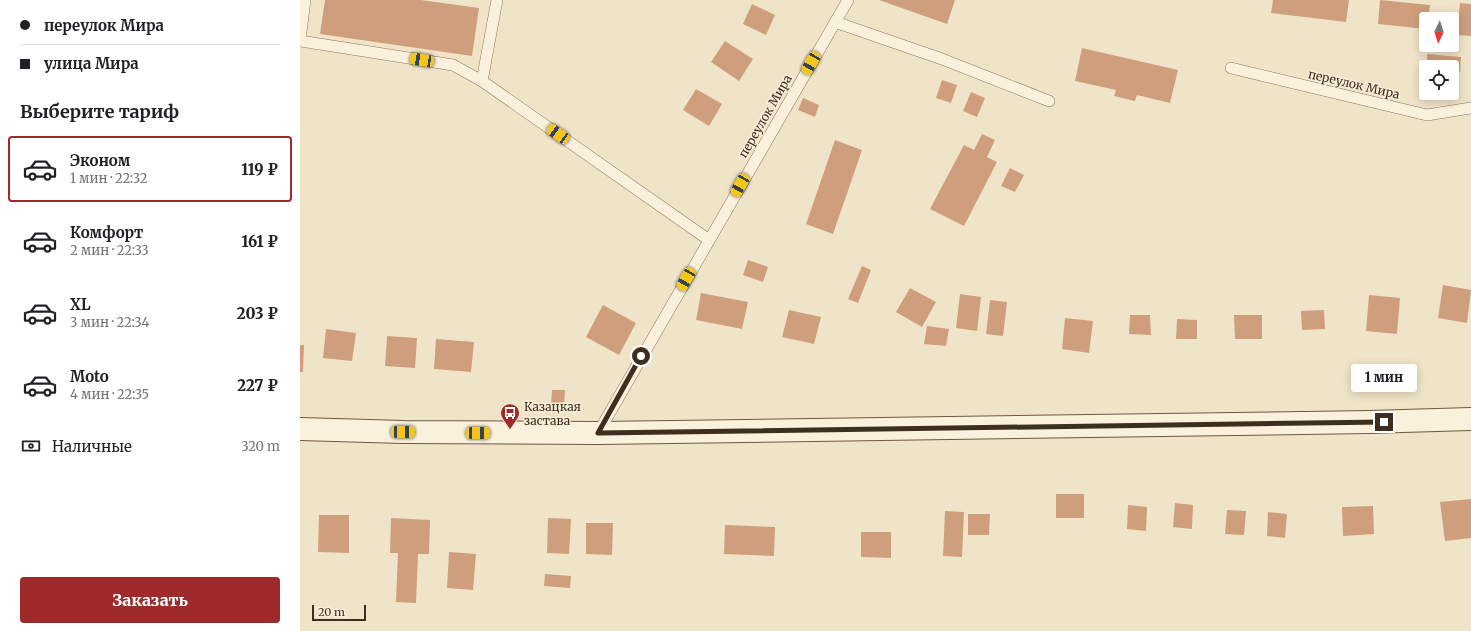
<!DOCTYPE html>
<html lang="ru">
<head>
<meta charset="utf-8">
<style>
	:root { --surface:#fff; --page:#f6f6f6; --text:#202124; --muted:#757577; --line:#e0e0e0; --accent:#9e2a2b }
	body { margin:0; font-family:Merriweather,serif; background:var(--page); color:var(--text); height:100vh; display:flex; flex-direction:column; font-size:15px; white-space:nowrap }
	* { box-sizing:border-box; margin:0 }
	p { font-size:13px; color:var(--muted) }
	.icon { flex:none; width:22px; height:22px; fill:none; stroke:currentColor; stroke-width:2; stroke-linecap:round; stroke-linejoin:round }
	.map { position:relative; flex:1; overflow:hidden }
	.drawer { display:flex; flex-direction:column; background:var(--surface); width:300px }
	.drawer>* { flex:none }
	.hud { display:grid; align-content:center; height:88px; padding:0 20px; background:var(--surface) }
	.needle { width:26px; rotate:184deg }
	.tools { position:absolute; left:1119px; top:12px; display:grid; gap:8px }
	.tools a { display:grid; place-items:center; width:40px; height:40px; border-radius:4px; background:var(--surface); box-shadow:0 2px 10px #0003; font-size:20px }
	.scale { position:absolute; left:12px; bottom:10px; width:54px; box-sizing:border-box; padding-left:4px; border:2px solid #3d2e20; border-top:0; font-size:11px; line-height:14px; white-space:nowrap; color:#3d2e20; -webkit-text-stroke:3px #f7eed8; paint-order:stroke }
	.end { position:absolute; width:18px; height:18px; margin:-9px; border:5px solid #3d2e20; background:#fff; box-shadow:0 0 0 2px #fff }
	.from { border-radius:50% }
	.bubble { position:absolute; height:28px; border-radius:4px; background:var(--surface); box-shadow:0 2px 10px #0003; font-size:13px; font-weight:800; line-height:28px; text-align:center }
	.car { position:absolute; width:12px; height:24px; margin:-12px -6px; border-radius:5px; box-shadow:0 0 3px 1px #0007; background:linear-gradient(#f5c518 24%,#345 0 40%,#f5c518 0 76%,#345 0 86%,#f5c518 0) }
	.hud b { display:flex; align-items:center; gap:14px; height:38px; font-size:15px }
	.hud b+b { border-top:1px solid var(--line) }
	.hud i { width:10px; height:10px; background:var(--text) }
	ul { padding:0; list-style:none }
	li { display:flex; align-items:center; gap:12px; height:66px; margin:0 8px 6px; padding:0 12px; border:2px solid transparent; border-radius:4px }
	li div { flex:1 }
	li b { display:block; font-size:15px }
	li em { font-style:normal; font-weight:800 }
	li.current { border-color:var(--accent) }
	li>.icon { width:36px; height:36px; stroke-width:1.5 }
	h2 { padding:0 20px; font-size:18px; line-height:48px }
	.pay { display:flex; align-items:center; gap:10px; height:44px; padding:0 20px; font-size:15px }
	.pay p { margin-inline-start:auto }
	.cta { display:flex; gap:8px; margin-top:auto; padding:8px 20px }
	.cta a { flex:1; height:46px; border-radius:4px; background:var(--accent); color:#fff; font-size:16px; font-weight:800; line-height:46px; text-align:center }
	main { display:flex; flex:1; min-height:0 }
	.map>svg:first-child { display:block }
	.building { fill:#cf9f7d }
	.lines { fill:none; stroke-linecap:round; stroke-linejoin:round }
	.lane-casing { stroke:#8d765c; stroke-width:12 }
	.secondary-casing { stroke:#6f573f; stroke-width:24 }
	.lane { stroke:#faf1dc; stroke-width:11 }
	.secondary { stroke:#faf1dc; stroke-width:22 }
	.route { stroke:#3d2e20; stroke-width:5 }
	.labels { text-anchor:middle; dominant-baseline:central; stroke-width:3; stroke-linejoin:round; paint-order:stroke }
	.street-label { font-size:12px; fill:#3d2e20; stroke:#f7eed8 }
	.poi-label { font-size:12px; fill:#3d2e20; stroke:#f7eed8; text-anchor:start }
</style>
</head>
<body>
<main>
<section class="drawer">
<div class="hud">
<b><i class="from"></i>переулок Мира</b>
<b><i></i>улица Мира</b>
</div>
<h2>Выберите тариф</h2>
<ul>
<li class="current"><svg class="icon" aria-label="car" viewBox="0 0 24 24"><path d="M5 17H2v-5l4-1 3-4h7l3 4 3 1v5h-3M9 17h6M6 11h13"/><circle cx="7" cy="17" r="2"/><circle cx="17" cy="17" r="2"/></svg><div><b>Эконом</b><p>1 мин · 22:32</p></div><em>119 ₽</em></li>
<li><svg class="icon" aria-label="car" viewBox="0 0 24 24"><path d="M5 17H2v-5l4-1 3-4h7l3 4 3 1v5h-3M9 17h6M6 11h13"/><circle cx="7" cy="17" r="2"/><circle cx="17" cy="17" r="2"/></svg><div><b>Комфорт</b><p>2 мин · 22:33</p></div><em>161 ₽</em></li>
<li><svg class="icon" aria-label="car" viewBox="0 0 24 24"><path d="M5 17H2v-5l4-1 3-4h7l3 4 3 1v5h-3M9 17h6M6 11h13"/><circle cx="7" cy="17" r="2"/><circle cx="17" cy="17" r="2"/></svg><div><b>XL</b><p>3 мин · 22:34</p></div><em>203 ₽</em></li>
<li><svg class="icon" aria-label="car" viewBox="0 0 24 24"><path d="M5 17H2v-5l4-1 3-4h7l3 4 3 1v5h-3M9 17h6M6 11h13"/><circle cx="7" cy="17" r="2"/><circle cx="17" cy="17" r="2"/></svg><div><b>Moto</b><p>4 мин · 22:35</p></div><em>227 ₽</em></li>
</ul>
<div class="pay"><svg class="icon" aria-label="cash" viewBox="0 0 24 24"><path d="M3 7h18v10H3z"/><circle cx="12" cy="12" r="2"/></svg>Наличные<p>320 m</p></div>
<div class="cta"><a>Заказать</a></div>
</section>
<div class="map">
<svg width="1171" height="631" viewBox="0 0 1171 631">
	<rect width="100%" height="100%" fill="#f0e4c8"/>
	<path class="building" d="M25,0H121L179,8L172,56L20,34Z
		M579,0H655L647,24Z
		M973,0H1049L1046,22L971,13Z
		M1080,0L1130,5L1128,19H1126V29L1078,24Z
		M1160,3L1171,4V36L1157,35Z
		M452,4L475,15L466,35L443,24Z
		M425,41L453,59L439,81L411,62Z
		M782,48L878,70L870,103L837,95L835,101L814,96L816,90L775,81Z
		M1127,54L1161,57L1160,72L1152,71V67H1127Z
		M642,80L657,85L651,103L636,98Z
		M396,89L422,104L409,126L383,110Z
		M671,92L685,98L677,117L663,111Z
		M503,98L519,105L515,117L498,110Z
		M682,134L695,140L687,157L697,162L664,226L630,209L664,145L674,150Z
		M535,140L562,150L533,234L506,224Z
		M710,168L724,175L715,192L701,186Z
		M448,260L468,267L463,282L443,275Z
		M562,266L571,270L558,303L548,299Z
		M1143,285L1171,290L1167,323L1138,318Z
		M610,288L636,302L622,327L596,312Z
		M401,293L448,302L442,329L396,320Z
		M660,294L681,297L677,331L656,328Z
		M1069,295L1100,298L1097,334L1066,331Z
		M690,300L707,302L703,336L686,334Z
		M303,305L336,323L319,355L286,337Z
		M489,310L521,317L514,344L482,337Z
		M1024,310L1025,329L1002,330L1001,311Z
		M830,315H850L851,335L829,334Z
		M934,315H962V339H935Z
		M765,318L793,321L789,353L762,349Z
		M877,319L897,320V339H876Z
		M627,326L649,329L646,346L624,344Z
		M26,329L56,333L52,361L23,358Z
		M87,336L117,338L115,368L85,366Z
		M136,339L174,342L171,372L134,369Z
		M0,345H4L3,372H0Z
		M252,390H265L264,406L251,405Z
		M756,494H784V518H756Z
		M1171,499V538L1145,541L1140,502Z
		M875,503L893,505L892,529L873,527Z
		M828,505L847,507L846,531L827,529Z
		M1073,506L1074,534L1043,536L1042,507Z
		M927,510L946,511L944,535L925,534Z
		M645,511L664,512L662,557L643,556Z
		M968,512L987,514L985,538L967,536Z
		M668,514H690L689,535H668Z
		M19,515H49V553L18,552Z
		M91,518L130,520L129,554H118L116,603L96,602L98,553H90Z
		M248,518L271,519L269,554L247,553Z
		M286,523H313L312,555L286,554Z
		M425,525L475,527L474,556L424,554Z
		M561,532H591V558L561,557Z
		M149,552L176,554L173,590L147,588Z
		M245,574L271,576L270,588L244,586Z"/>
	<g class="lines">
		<defs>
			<path id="lane" d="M535,22L642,59L749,101
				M0,40L5,0
				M0,41L153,65L182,81L409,240
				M931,68L1127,115L1171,108
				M182,81L197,0
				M298,433L548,0"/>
			<path id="secondary" d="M0,429L103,432L298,433L1069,422L1171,419"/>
		</defs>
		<use href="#lane" class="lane-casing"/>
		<use href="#secondary" class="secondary-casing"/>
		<use href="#lane" class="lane"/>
		<use href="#secondary" class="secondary"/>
	</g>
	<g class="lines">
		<path class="route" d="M341,356L298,433L1084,422"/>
	</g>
	<defs>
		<symbol id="bus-pin" viewBox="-11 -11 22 30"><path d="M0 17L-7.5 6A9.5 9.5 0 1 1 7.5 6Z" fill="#9e2a2b" stroke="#f7eed8"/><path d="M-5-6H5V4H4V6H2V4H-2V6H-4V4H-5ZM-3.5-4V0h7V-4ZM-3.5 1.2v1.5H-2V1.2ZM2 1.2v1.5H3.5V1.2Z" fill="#fff"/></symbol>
	</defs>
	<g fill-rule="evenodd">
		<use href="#bus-pin" x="199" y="402" width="22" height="30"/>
	</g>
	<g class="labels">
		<g class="street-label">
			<text transform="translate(1054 84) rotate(13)">переулок Мира</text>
			<text transform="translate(465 116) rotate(-60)">переулок Мира</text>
		</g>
		<g class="poi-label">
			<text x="224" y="406">Казацкая<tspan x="224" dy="14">застава</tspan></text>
		</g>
	</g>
</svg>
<div class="tools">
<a><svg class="needle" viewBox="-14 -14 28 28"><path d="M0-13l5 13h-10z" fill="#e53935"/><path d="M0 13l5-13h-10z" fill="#757577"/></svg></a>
<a><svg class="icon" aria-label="locate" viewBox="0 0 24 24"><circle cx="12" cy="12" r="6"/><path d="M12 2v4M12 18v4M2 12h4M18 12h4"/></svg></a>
</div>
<div class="scale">20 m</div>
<i class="end from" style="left:341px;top:356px"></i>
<i class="end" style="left:1084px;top:422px"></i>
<div class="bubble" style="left:1051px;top:364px;width:66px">1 мин</div>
<i class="car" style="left:122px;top:60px;rotate:279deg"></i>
<i class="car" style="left:511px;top:63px;rotate:210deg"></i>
<i class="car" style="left:258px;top:134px;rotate:305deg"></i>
<i class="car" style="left:440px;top:185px;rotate:210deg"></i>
<i class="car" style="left:386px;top:279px;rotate:210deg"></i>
<i class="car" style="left:103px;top:432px;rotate:90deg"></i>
<i class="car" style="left:178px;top:433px;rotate:90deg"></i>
</div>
</main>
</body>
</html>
